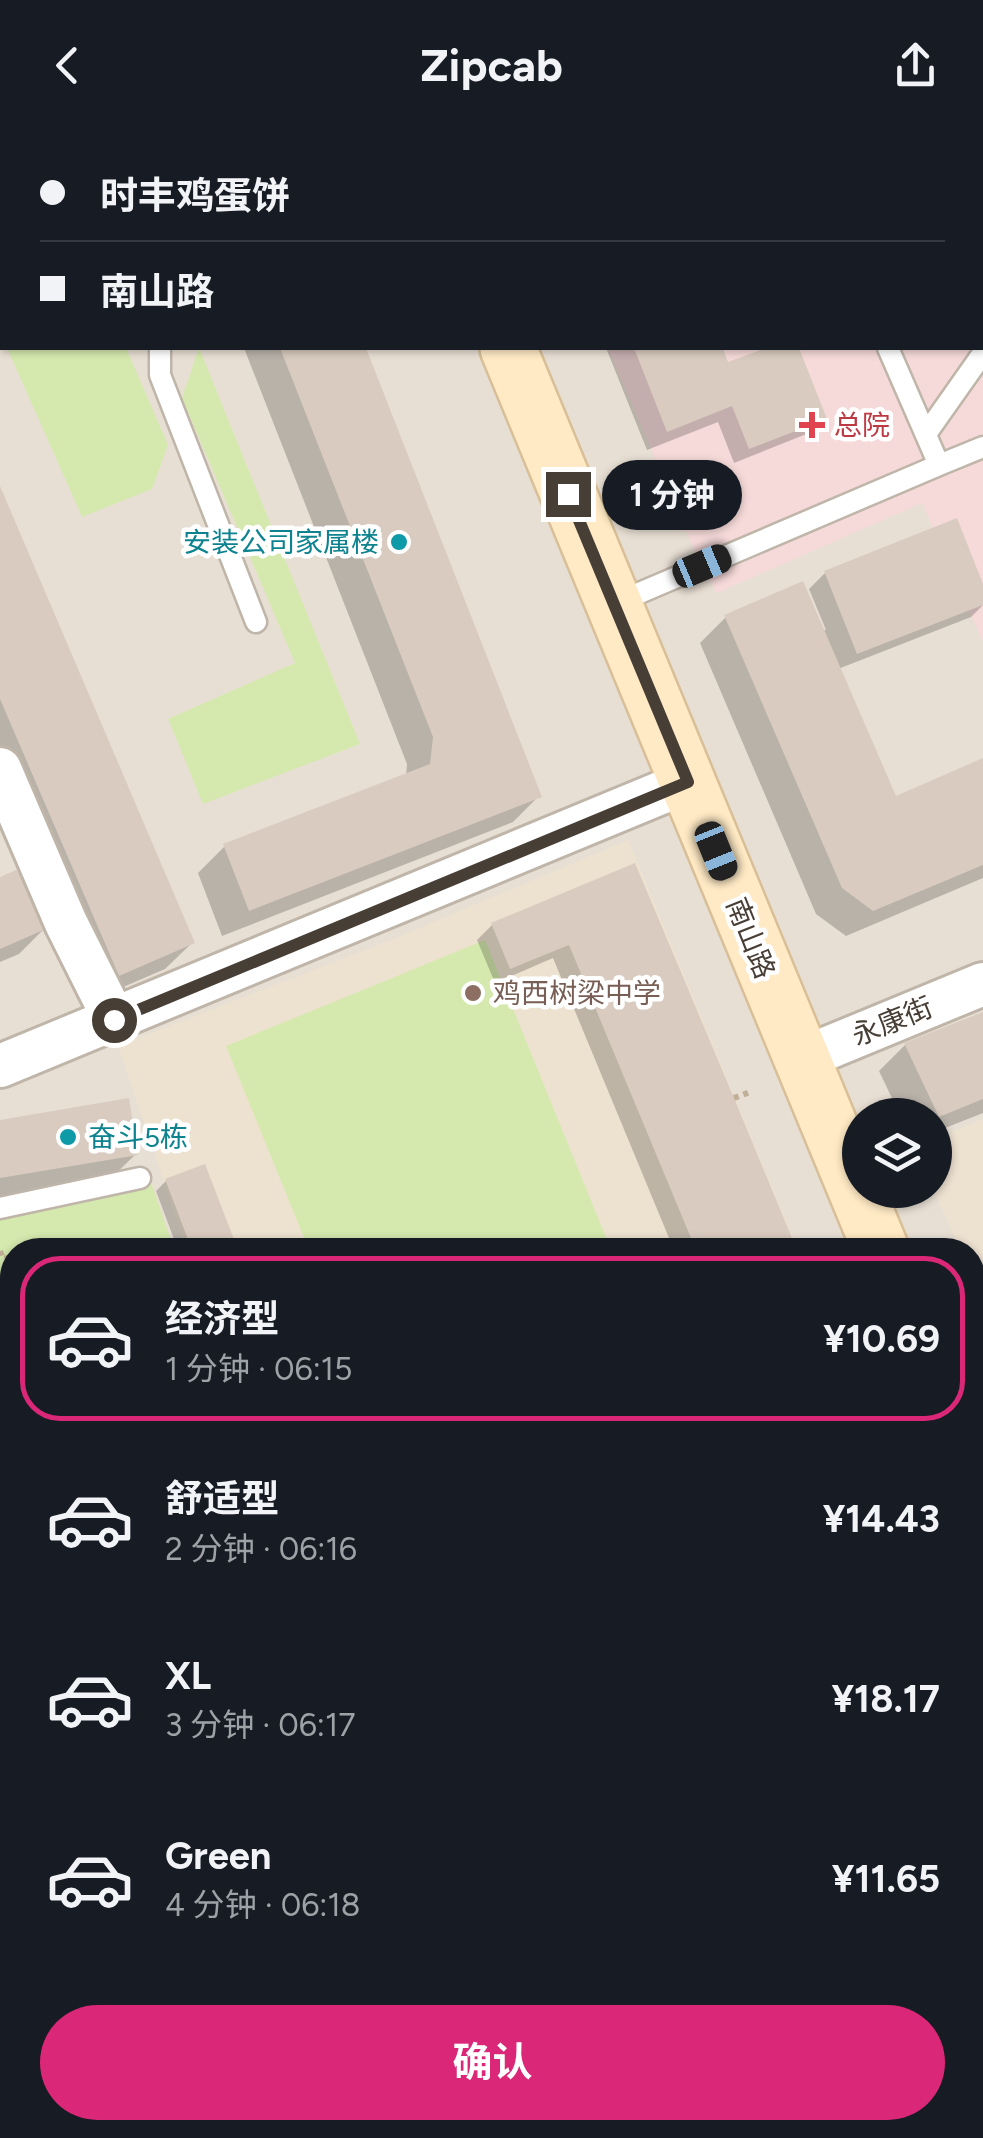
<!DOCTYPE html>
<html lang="zh">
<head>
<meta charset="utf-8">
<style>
	:root { --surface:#171b24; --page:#20242c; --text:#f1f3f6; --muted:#9ea1a6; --line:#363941; --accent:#db2777 }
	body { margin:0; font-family:Figtree,"Noto Sans SC",sans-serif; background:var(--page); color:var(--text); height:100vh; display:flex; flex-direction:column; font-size:38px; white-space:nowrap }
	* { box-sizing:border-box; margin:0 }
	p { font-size:32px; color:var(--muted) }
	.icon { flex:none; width:55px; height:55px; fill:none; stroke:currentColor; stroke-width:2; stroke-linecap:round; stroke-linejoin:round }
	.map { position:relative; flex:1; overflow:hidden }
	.sheet { position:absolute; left:0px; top:1108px; width:985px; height:902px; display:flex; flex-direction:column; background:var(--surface); border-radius:40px 40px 0 0; box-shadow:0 2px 8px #0004 }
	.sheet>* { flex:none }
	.banner { position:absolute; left:0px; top:0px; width:985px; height:220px; box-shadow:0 2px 8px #0004; display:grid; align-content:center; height:220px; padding:0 40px; background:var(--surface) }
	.buttons { position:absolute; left:842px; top:968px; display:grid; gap:20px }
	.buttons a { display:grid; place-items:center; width:110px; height:110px; border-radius:50%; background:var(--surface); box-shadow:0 2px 8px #0004; font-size:50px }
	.end { position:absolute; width:45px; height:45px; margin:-22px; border:12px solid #473e35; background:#fff; box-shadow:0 0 0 5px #fff }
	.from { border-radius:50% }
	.bubble { position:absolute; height:70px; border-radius:35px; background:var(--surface); box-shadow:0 2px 8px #0004; font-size:32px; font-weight:700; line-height:70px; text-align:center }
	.car { position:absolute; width:30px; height:60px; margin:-30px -15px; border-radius:12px; box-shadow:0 0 8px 2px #0007; background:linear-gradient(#222 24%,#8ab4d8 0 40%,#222 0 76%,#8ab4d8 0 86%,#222 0) }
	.banner b { display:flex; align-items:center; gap:35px; height:95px; font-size:38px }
	.banner b+b { border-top:2px solid var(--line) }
	.banner i { width:25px; height:25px; background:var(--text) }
	ul { padding:18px 0 0; list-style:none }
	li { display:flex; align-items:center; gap:30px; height:165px; margin:0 20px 15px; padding:0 20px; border:5px solid transparent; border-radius:40px }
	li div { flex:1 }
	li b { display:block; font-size:38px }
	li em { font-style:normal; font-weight:700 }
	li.selected { border-color:var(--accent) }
	li>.icon { width:90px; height:90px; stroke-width:1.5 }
	.button { display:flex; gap:20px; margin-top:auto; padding:20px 40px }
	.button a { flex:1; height:115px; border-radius:60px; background:var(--accent); color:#fff; font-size:40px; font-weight:700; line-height:115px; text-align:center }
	header { display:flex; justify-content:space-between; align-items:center; height:130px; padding:0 40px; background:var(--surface); font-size:45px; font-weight:700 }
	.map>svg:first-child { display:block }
	.residential { fill:#e8dfd4; fill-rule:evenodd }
	.education { fill:#ede1d0 }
	.medical { fill:#f5dad9 }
	.green { fill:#d5e9ae }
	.shadow { fill:#0003 }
	.building { fill:#d9cbbf }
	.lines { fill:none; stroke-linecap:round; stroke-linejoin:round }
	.lane-casing { stroke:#bfb5a9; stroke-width:25 }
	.street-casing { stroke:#bfb5a9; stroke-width:48 }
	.secondary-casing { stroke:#d8bf97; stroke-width:60 }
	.path { stroke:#c2af9a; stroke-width:6; stroke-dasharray:5 5; stroke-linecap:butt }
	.lane { stroke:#fff; stroke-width:20 }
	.street { stroke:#fff; stroke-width:42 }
	.secondary { stroke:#ffeac5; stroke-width:55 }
	.route { stroke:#473e35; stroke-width:12 }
	.health-dot { fill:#e0444e; stroke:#fff; stroke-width:4 }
	.culture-dot { fill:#0f9aa8; stroke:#fff; stroke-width:4 }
	.education-dot { fill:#8d6e63; stroke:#fff; stroke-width:4 }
	.labels { text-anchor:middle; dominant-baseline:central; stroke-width:9; stroke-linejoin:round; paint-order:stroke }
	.health-label { font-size:28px; fill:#be3a42; stroke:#fff; text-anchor:start }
	.culture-label { font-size:28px; fill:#0d838f; stroke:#fff; text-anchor:end }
	.street-label { font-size:28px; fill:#473e35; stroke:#fff }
	.education-label { font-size:28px; fill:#785e54; stroke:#fff; text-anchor:start }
</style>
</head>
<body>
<header><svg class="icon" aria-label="back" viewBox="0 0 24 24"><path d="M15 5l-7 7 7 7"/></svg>Zipcab<svg class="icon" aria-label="share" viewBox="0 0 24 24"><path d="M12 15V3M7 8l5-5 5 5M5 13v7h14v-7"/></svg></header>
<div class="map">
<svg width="983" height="2008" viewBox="0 0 983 2008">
	<rect width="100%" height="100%" fill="#f4eee6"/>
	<path class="residential" d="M0,0H983V2008H0ZM2,2H982V218H2ZM860,985H935V1060H860ZM12,1120H972V1998H12Z"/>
	<path class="education" d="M628,710L798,1120H187L118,916L391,810Z
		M983,989V1175L973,1150L972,1120H960L934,1060L935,1009Z"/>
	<path class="medical" d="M742,0H983V512L922,373L717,463L701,436L608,218H982V2Z"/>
	<path class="green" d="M7,218H126L168,315L152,359L82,387Z
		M199,218L360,614L203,674L168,589L295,533L182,268Z
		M485,810L611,1120H309L226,916Z
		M151,1052L173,1116L169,1120H12V1176L0,1178V1087Z"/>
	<path class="shadow" d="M132,0H255L256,2H133Z
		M549,0H650L651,2H550Z
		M702,0H748L750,2H703Z
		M903,0H983V133L982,2H896Z
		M2,69V194L0,195V70Z
		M244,218H363L539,666L513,692L222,806L198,743L224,717L406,646L407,634Z
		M606,218H720L727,235L773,218H796L824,288L809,303L734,333L718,292L647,320Z
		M0,362L192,813L165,839L93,870L0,655Z
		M825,443L983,461V475L971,487L838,539L894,669L983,631V748L846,806L816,784L700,513L726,487L826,500L809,459Z
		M634,736L794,1120H674L553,828L495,853L477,810L492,795Z
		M0,749L45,798L19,824L0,832Z
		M983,884V983L935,1002V985H900L879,941L905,915Z
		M0,993L136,1024L104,1055L0,1073Z
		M166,1051L235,1120H178L156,1061Z
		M12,1214V1293L0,1295V1216Z
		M0,1432L12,1462V1541L0,1548Z
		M972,1704L983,1727V1918L972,1923Z
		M12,1741V1826L0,1832V1746Z
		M983,1971V2008H975L972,1982Z
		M300,1998H426L428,2003L423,2008H293Z
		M640,1998H657L642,2004Z"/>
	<path class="building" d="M280,218H366L542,667L249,781L223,714L430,634L433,607Z
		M634,218H723L728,232L766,218H799L827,289L749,319L732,276L667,302Z
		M0,356L195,813L119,846L0,569Z
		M957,388L983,454V475L857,524L824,441Z
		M803,451L896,666L983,628V735L873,781L842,758L724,485Z
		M635,733L734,968L797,1120H696L569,815L510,839L491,793Z
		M23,737L48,798L0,819V747Z
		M983,882V969L939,987L904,913Z
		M129,968L138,1025L0,1048V990Z
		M205,1034L238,1120H192L165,1049Z
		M12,1212V1268L0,1270V1214Z
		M0,1426L12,1456V1528L0,1533Z
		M972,1697L983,1721V1905L979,1907L972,1893Z
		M12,1738V1813L0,1818V1743Z
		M0,1974L12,1982V1998H40L57,2008H0Z
		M324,1998H429L431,2004L420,2008H329Z"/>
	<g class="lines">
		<defs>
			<path id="lane" d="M798,0L799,2
				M90,2L97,0
				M0,36L2,35
				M982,157H983
				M160,218V245L256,492
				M926,304L983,223
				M939,335L983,317
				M616,473L939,335L888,218
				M0,1078L140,1048
				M0,1283L12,1281
				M0,1374L12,1405
				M972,1610L983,1605
				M0,1860L6,1873V1916L12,1920
				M138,1998L155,2008
				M526,1998L530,2008
				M200,2008L224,1998"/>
			<path id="street" d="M0,639L66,793L114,889
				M801,929L983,854
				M0,936L687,652
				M0,1695L12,1689
				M972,1952L983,1948
				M843,2008L867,1998"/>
			<path id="secondary" d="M417,0L418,2
				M508,218L881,1120
				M972,1338L983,1363"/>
		</defs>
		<use href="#lane" class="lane-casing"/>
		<use href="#street" class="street-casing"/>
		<use href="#secondary" class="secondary-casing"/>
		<path class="path" d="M734,968L750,962
			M39,1120L52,1117
			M0,1121L3,1129L12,1127
			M0,1194L12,1192
			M655,1998L660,2008
			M972,1998L977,2008"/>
		<use href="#lane" class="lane"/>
		<use href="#street" class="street"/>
		<use href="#secondary" class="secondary"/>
	</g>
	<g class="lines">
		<path class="route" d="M114,890L688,652L568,364"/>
	</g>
	<path class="health-dot" d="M807 280h10v10h10v10h-10v10h-10v-10h-10v-10h10z"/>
	<g class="culture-dot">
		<circle cx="399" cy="412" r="10"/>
		<circle cx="68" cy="1007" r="10"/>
	</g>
	<circle class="education-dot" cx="473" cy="863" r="10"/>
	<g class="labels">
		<g class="health-label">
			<text x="834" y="295">总院</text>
		</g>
		<g class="culture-label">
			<text x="379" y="412">安装公司家属楼</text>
			<text x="88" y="1007" text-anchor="start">奋斗5栋</text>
		</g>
		<g class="street-label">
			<text transform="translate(751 808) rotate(68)">南山路</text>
			<text transform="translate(892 891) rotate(-22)">永康街</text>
		</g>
		<g class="education-label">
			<text x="493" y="863">鸡西树梁中学</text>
		</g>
	</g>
</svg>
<div class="buttons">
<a><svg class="icon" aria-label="layers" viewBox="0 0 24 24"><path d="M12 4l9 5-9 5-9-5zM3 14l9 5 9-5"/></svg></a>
</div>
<i class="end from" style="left:114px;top:890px"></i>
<i class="end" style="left:568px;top:364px"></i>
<div class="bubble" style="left:602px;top:330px;width:140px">1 分钟</div>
<i class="car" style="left:702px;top:436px;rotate:67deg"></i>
<i class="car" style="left:716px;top:721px;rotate:158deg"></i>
<div class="banner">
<b><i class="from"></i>时丰鸡蛋饼</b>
<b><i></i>南山路</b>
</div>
<section class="sheet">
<ul>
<li class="selected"><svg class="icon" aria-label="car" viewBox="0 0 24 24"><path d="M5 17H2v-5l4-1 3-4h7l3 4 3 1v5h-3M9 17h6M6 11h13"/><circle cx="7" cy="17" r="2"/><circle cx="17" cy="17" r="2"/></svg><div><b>经济型</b><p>1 分钟 · 06:15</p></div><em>¥10.69</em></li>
<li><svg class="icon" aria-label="car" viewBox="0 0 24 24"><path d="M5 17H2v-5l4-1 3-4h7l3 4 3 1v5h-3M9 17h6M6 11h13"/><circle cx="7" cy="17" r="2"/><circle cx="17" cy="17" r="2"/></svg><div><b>舒适型</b><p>2 分钟 · 06:16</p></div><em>¥14.43</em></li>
<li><svg class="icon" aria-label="car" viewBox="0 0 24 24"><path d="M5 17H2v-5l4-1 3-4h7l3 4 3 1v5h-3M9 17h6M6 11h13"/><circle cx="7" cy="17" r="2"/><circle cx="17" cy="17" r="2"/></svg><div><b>XL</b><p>3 分钟 · 06:17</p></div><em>¥18.17</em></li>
<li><svg class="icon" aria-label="car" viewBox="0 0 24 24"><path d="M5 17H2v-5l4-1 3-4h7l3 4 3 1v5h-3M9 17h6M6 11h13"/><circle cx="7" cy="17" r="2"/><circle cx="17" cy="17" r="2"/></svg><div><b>Green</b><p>4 分钟 · 06:18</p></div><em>¥11.65</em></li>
</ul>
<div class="button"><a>确认</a></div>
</section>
</div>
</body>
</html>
